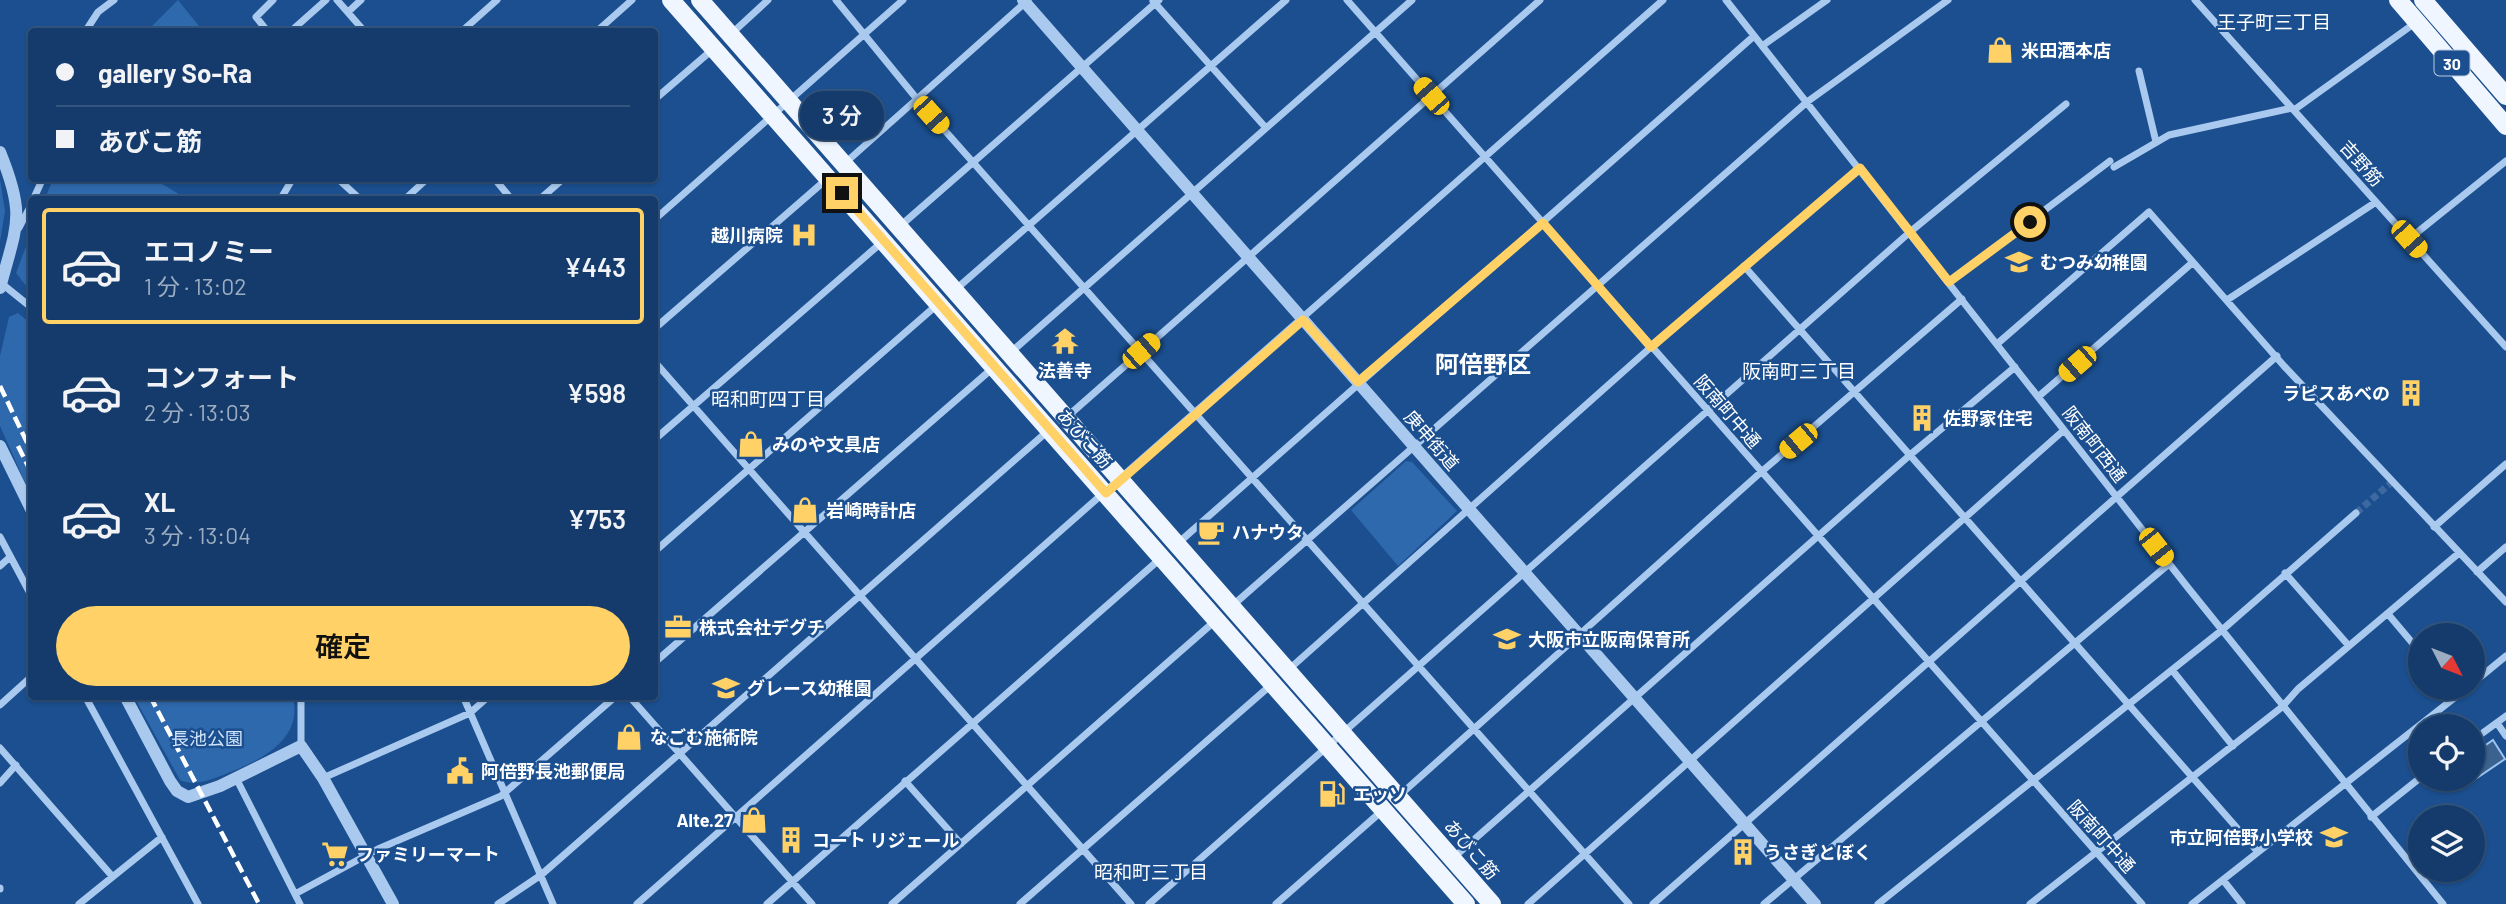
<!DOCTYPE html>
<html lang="ja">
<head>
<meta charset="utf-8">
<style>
	:root { --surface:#143b6b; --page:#214673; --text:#f1f3f6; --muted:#9dadc1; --line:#33557e; --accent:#ffd166 }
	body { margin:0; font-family:Barlow,"Noto Sans JP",sans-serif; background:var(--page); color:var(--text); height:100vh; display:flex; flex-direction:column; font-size:26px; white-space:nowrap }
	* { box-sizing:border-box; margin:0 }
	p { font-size:23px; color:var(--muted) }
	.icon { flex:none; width:38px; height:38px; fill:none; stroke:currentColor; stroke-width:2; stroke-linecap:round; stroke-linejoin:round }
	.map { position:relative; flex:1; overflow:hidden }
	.drawer { position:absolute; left:28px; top:196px; width:630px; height:504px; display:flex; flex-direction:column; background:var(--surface); border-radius:7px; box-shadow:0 2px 5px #0004,0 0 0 2px var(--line) }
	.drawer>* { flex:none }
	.guide { position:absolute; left:28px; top:28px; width:630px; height:154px; border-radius:7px; box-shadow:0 2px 5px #0004,0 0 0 2px var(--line); display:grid; align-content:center; height:154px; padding:0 28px; background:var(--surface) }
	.needle { width:46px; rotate:132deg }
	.fabs { position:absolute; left:2408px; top:623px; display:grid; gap:14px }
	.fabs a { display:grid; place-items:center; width:77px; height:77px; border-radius:50%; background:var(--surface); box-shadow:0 2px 5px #0004,0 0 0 2px var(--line); font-size:35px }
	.end { position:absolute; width:32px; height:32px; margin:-16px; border:9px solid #ffd166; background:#111; box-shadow:0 0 0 4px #111 }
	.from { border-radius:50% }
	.bubble { position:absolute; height:49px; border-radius:24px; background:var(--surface); box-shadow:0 2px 5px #0004,0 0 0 2px var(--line); font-size:23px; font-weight:600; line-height:49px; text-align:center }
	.car { position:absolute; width:21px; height:42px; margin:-21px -10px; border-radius:9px; box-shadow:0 0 5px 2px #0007; background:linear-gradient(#f5c518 24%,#345 0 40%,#f5c518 0 76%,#345 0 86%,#f5c518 0) }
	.guide b { display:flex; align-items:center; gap:24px; height:66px; font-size:26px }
	.guide b+b { border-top:2px solid var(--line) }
	.guide i { width:18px; height:18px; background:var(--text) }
	ul { padding:12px 0 0; list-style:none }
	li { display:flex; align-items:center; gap:21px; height:116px; margin:0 14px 10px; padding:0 14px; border:4px solid transparent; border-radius:7px }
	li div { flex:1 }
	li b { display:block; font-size:26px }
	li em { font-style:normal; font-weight:600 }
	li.active { border-color:var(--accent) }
	li>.icon { width:63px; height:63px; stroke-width:1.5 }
	.button { display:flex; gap:14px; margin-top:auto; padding:14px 28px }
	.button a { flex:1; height:80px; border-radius:42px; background:var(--accent); color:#111; font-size:28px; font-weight:600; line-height:80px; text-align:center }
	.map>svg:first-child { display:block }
	.green { fill:#2e69ad }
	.water { fill:#3c6290; stroke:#9cc4f0; stroke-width:2 }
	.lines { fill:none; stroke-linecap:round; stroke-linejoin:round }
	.minor-tunnel { stroke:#3d69a0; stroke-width:7; stroke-dasharray:7 3.5; stroke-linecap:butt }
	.minor { stroke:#a9c9ee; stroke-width:7 }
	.tertiary { stroke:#a9c9ee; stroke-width:12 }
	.primary { stroke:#f0f6ff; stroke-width:18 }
	.rail { stroke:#fff; stroke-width:4.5; stroke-dasharray:12 5; stroke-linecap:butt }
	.route { stroke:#ffd166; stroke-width:9 }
	.labels { text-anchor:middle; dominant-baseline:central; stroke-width:5; stroke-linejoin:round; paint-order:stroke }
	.shield { fill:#1b4f8f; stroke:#bbcadd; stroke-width:2 }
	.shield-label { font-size:16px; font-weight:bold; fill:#fff }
	.poi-label { font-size:18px; font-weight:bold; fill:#fff; stroke:#1b4f8f; text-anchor:start }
	.street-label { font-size:18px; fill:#fff; stroke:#1b4f8f }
	.park-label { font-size:18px; fill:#cfe3fa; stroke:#1b4f8f }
	.neighbourhood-label { font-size:19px; fill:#fff; stroke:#1b4f8f }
	.district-label { font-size:24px; font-weight:bold; fill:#fff; stroke:#1b4f8f }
</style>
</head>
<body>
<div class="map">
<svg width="2506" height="904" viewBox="0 0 2506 904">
	<rect width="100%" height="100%" fill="#1b4f8f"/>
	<path class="green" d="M178,0L203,31H152L149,29Z
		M0,179L5,211L0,242Z
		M53,179H154L187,199H45Z
		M31,233L32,292H31L16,273Z
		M18,313L31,324V496L0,426V356L9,317Z
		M1406,461L1412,462L1457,511L1398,566L1351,510Z
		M134,697H293C303,740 261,760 228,773C213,779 194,787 180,780Z"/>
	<path class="water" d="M2493,740L2505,759L2462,788L2456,779H2473V754Z"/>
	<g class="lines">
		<path class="minor-tunnel" d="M2356,513L2393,481"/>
		<path class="minor" d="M337,0L365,32
			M836,0L917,99L1629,904
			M1347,0L2142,904
			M1726,0L2189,589L2443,904
			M2195,0L2506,347
			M1153,1L1266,128
			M348,12L361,0
			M85,32L98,12L114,0
			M268,32L256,17L273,0
			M290,32L326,0
			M461,32L497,0
			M596,32L632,0
			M730,35L768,0
			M1762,46L1827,0
			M2139,71L2156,142
			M654,100L712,50
			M2294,110L2415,23
			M844,164L1028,0
			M2114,167L2169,135L2292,108
			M337,178L361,200
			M494,178L512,200
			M33,200L43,178
			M280,200L293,178
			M404,200L428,178
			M539,200L564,178
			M654,220L903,0
			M899,227L1159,0
			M19,228L32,203
			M2409,239L2506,161
			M1744,266L2258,852
			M1949,282L2110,161
			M1,283L32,308
			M955,290L1286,0
			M2227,300L2376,202
			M654,329L828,178
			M1997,344L2149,212L2284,366L2506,602
			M1010,353L1412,0
			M654,361L1131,904
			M2038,397L2192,263
			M1068,416L1540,0
			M654,440L881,243
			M2434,527L2506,464
			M0,537L32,597
			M1177,544L1754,36
			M654,552L938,304
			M0,566L10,557
			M2477,572L2506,547
			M2285,573L2349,646
			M1232,606L1807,102L1948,0
			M2388,614L2420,652
			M654,663L994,367
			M2172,670L2233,746
			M1287,671L1651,347L1860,168
			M2473,683L2506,656
			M85,696L198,904
			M301,696V746
			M463,696L553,904
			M629,696L812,904
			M0,705L32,676
			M2497,723L2506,736
			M2473,740L2506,716
			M0,748L112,876
			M236,778L300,904
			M323,778L470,713L489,696
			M905,781L961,844
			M0,783L16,765
			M1400,795L1760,473L1962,299
			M2371,817L2420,778
			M1452,859L1910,455L2015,367
			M2223,880L2242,904
			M0,888V889
			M295,894L378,849L501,796L616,696
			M79,904L162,837
			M498,904L541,875L1049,430
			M637,904L1663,0
			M767,904L1161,558
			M892,904L1215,621
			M1020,904L1271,685
			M1149,904L1910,232L2066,104
			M1276,904L1383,810
			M1528,904L2064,430
			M1653,904L2277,356
			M1764,904L2169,564
			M1878,904L2222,630L2356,513
			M2030,904L2282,707L2298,689L2459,553
			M2192,904L2467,688"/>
		<path class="tertiary" d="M1023,0L1815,904
			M0,152C26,216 17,224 0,288
			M0,446L32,511
			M125,696L170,781L177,791L188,797L220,786L301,746L323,778L393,904"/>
		<path class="primary" d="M671,0L1466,904
			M700,0L1492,904
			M2398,0L2506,126
			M2423,0L2506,96"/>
		<path class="rail" d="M0,386L32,453
			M18,446L32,474
			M150,696L259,904"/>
	</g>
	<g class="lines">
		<path class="route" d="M842,193L1106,493L1303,320L1358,382L1543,223L1651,347L1860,168L1949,282L2030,222"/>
	</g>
	<defs>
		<symbol id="shop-bare" viewBox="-9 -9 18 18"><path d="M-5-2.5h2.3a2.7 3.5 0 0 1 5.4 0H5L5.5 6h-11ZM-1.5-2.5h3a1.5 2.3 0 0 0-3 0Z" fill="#ffd166" stroke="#1b4f8f" stroke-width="2.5" paint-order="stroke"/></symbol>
		<symbol id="hospital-bare" viewBox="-9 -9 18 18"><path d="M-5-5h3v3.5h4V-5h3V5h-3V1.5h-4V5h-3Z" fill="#ffd166" stroke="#1b4f8f" stroke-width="2.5" paint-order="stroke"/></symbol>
		<symbol id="school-bare" viewBox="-9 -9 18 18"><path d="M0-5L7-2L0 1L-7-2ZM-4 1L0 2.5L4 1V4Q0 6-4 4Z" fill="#ffd166" stroke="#1b4f8f" stroke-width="2.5" paint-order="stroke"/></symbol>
		<symbol id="temple-bare" viewBox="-9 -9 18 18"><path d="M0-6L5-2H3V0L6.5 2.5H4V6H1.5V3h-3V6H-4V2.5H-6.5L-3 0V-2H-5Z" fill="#ffd166" stroke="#1b4f8f" stroke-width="2.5" paint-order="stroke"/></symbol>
		<symbol id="building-bare" viewBox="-9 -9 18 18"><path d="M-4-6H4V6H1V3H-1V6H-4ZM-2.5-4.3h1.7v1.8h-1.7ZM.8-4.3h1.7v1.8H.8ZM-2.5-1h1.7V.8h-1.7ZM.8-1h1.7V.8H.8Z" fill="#ffd166" stroke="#1b4f8f" stroke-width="2.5" paint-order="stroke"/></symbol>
		<symbol id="cafe-bare" viewBox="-9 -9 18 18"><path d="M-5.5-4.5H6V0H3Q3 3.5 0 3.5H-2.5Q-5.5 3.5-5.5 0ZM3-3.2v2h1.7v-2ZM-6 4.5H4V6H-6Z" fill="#ffd166" stroke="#1b4f8f" stroke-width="2.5" paint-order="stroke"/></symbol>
		<symbol id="office-bare" viewBox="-9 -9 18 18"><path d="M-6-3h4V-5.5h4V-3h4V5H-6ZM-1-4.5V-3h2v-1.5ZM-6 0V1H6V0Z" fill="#ffd166" stroke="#1b4f8f" stroke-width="2.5" paint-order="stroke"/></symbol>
		<symbol id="civic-bare" viewBox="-9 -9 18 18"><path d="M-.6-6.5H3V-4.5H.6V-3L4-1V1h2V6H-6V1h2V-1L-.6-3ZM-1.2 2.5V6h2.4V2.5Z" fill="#ffd166" stroke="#1b4f8f" stroke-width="2.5" paint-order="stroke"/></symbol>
		<symbol id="fuel-bare" viewBox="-9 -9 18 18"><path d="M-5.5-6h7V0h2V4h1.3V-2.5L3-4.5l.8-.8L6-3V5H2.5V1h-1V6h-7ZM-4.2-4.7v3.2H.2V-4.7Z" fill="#ffd166" stroke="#1b4f8f" stroke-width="2.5" paint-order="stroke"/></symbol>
		<symbol id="supermarket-bare" viewBox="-9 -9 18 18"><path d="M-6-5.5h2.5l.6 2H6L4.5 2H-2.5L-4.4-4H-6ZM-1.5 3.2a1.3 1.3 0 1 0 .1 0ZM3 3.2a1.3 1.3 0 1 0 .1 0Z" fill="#ffd166" stroke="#1b4f8f" stroke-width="2.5" paint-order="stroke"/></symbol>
	</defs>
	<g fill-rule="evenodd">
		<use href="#shop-bare" x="1981" y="31" width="38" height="38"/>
		<use href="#hospital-bare" x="785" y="216" width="38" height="38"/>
		<use href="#school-bare" x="2000" y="243" width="38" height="38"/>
		<use href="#temple-bare" x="1046" y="322" width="38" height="38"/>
		<use href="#building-bare" x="2392" y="374" width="38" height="38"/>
		<use href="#building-bare" x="1903" y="399" width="38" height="38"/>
		<use href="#shop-bare" x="732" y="425" width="38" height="38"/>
		<use href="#shop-bare" x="786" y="491" width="38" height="38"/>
		<use href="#cafe-bare" x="1192" y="513" width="38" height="38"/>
		<use href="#office-bare" x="659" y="608" width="38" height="38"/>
		<use href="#school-bare" x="1488" y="620" width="38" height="38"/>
		<use href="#school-bare" x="707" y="669" width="38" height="38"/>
		<use href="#shop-bare" x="610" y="718" width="38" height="38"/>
		<use href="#civic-bare" x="441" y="752" width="38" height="38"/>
		<use href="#fuel-bare" x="1313" y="775" width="38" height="38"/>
		<use href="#shop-bare" x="735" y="801" width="38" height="38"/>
		<use href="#school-bare" x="2315" y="818" width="38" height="38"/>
		<use href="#building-bare" x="772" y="821" width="38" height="38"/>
		<use href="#building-bare" x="1724" y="833" width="38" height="38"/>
		<use href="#supermarket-bare" x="316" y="835" width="38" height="38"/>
	</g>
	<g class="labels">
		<rect class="shield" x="2434.5" y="50.5" width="35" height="25" rx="5"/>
		<g class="shield-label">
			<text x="2452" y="63">30</text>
		</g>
		<g class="poi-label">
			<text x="2021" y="50">米田酒本店</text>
			<text x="783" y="235" text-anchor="end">越川病院</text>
			<text x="2040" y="262">むつみ幼稚園</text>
			<text x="1065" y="370" text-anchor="middle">法善寺</text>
			<text x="2390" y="393" text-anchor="end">ラピスあべの</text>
			<text x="1943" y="418">佐野家住宅</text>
			<text x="772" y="444">みのや文具店</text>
			<text x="826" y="510">岩崎時計店</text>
			<text x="1232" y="532">ハナウタ</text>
			<text x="699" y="627">株式会社デグチ</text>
			<text x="1528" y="639">大阪市立阪南保育所</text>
			<text x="747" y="688">グレース幼稚園</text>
			<text x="650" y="737">なごむ施術院</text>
			<text x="481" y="771">阿倍野長池郵便局</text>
			<text x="1353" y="794">エッソ</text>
			<text x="733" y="820" text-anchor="end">Alte.27</text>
			<text x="2313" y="837" text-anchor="end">市立阿倍野小学校</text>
			<text x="812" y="840">コート リジェール</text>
			<text x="1764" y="852">うさぎとぼく</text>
			<text x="356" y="854">ファミリーマート</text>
		</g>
		<g class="street-label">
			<text transform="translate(2362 163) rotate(48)">吉野筋</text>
			<text transform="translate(1728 411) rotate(49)">阪南町中通</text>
			<text transform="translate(1085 438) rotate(48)">あびこ筋</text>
			<text transform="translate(1432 440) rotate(49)">庚申街道</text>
			<text transform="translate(2095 444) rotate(52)">阪南町西通</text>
			<text transform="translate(2102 836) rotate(48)">阪南町中通</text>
			<text transform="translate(1472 849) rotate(49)">あびこ筋</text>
		</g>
		<g class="park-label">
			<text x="207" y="738">長池公園</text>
		</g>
		<g class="neighbourhood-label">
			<text x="2274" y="21">王子町三丁目</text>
			<text x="1799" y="370">阪南町三丁目</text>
			<text x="768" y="398">昭和町四丁目</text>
			<text x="1151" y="871">昭和町三丁目</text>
		</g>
		<g class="district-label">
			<text x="1483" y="363">阿倍野区</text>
		</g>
	</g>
</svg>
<div class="fabs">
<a><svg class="needle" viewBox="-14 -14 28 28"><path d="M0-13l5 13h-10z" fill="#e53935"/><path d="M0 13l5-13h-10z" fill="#9dadc1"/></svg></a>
<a><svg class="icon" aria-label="locate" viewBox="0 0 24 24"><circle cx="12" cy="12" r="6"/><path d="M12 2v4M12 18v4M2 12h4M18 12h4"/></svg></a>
<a><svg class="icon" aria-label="layers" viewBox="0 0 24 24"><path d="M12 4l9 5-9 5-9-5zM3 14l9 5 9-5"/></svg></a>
</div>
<i class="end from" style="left:2030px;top:222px"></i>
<i class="end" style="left:842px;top:193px"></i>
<div class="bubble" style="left:800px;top:91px;width:84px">3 分</div>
<i class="car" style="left:1431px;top:96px;rotate:319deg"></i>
<i class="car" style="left:931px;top:115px;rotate:138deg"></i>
<i class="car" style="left:2409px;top:239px;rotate:138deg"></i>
<i class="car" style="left:1141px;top:351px;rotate:49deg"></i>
<i class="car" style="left:2077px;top:364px;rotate:229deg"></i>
<i class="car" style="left:1798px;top:441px;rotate:230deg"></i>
<i class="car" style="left:2156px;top:547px;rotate:142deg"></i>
<div class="guide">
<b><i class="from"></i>gallery So-Ra</b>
<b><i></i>あびこ筋</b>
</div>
<section class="drawer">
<ul>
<li class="active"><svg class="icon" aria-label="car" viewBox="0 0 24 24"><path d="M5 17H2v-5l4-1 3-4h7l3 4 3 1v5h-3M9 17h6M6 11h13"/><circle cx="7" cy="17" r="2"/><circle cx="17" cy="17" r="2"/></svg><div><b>エコノミー</b><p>1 分 · 13:02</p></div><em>¥443</em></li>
<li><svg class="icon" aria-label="car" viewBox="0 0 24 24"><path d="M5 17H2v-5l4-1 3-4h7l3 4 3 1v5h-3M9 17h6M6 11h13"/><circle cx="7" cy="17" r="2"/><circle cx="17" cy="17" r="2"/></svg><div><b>コンフォート</b><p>2 分 · 13:03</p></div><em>¥598</em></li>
<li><svg class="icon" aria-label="car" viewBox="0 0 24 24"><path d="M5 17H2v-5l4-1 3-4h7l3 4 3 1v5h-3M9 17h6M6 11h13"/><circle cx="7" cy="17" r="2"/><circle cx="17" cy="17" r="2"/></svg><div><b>XL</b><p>3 分 · 13:04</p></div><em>¥753</em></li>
</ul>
<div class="button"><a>確定</a></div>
</section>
</div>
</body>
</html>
